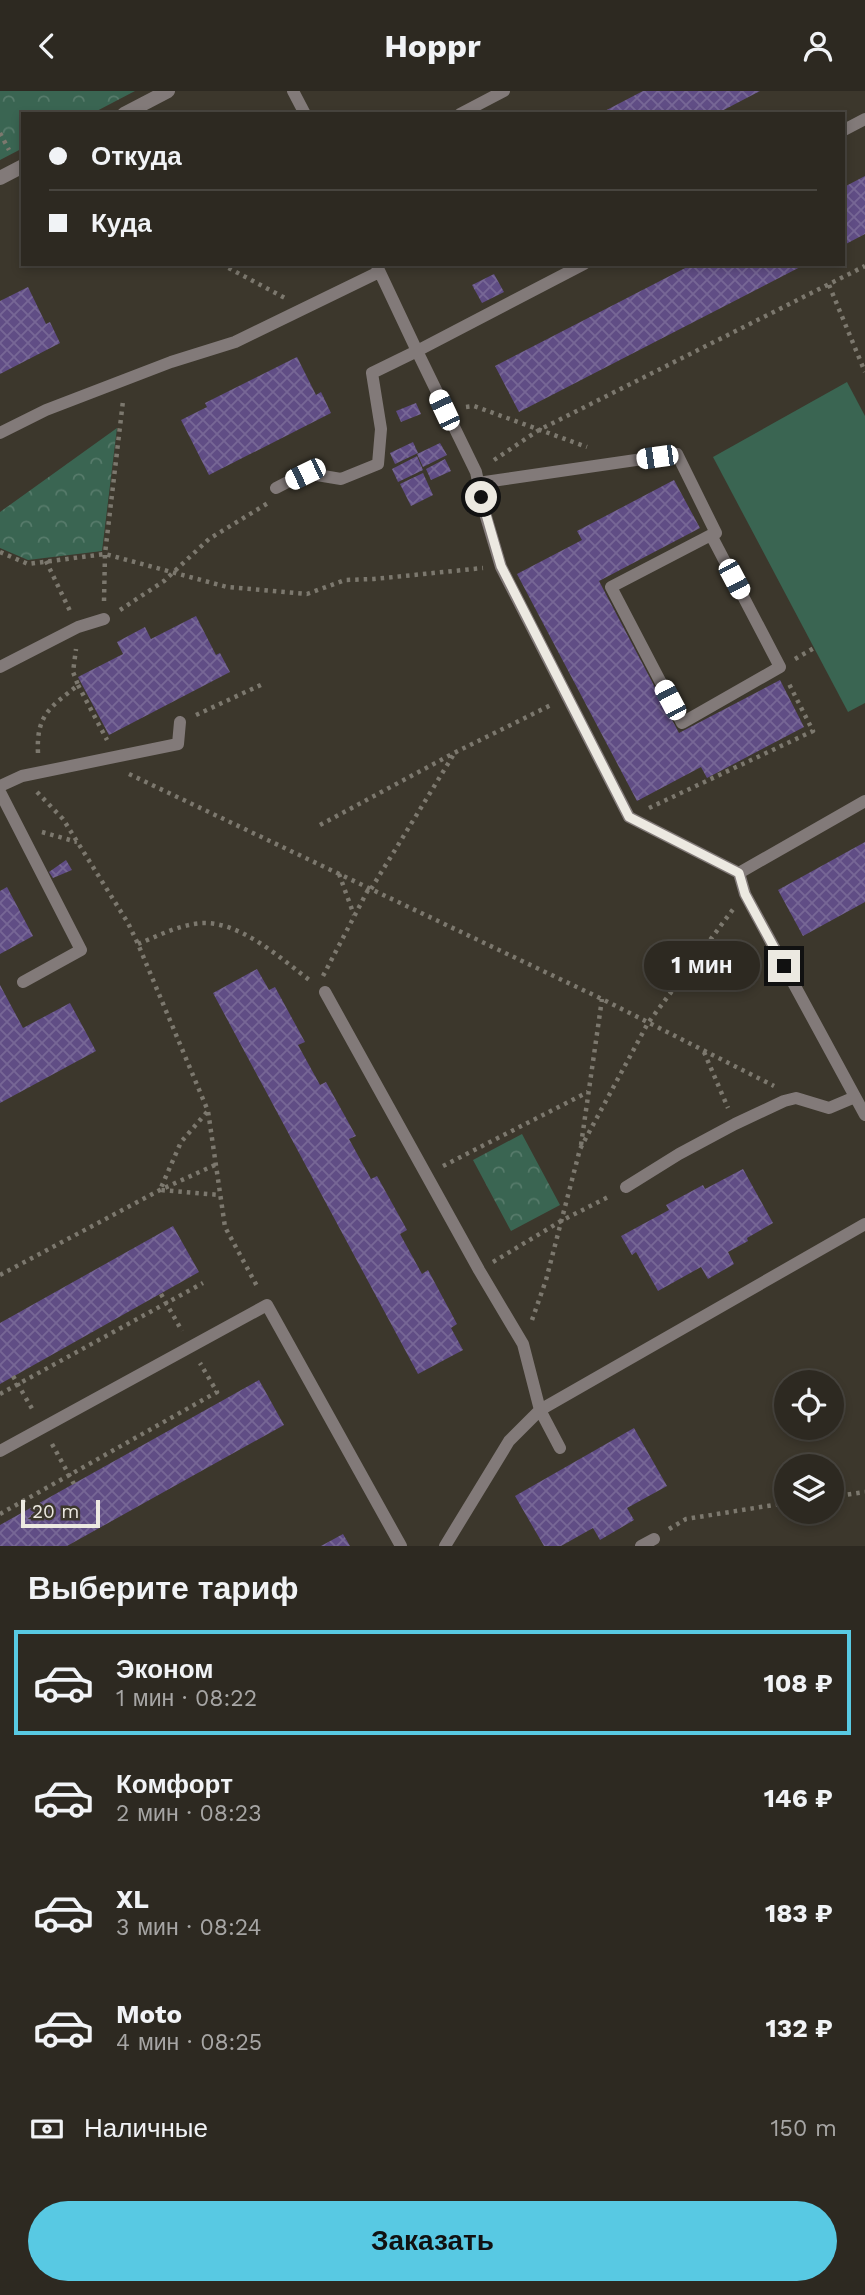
<!DOCTYPE html>
<html lang="ru">
<head>
<meta charset="utf-8">
<style>
	:root { --surface:#2d2921; --page:#35312a; --text:#f1f3f6; --muted:#a7a6a5; --line:#48453f; --accent:#58c9e3 }
	body { margin:0; font-family:"Work Sans",sans-serif; background:var(--page); color:var(--text); height:100vh; display:flex; flex-direction:column; font-size:26px; white-space:nowrap }
	* { box-sizing:border-box; margin:0 }
	p { font-size:23px; color:var(--muted) }
	.icon { flex:none; width:38px; height:38px; fill:none; stroke:currentColor; stroke-width:2; stroke-linecap:round; stroke-linejoin:round }
	.map { position:relative; height:1455px; overflow:hidden }
	.panel { display:flex; flex-direction:column; background:var(--surface); flex:1 }
	.panel>* { flex:none }
	.hud { position:absolute; left:21px; top:21px; width:824px; height:154px; border-radius:0px; box-shadow:0 4px 10px #0003,0 0 0 2px var(--line); display:grid; align-content:center; height:154px; padding:0 28px; background:var(--surface) }
	.controls { position:absolute; left:774px; top:1279px; display:grid; gap:14px }
	.controls a { display:grid; place-items:center; width:70px; height:70px; border-radius:50%; background:var(--surface); box-shadow:0 4px 10px #0003,0 0 0 2px var(--line); font-size:35px }
	.scale { position:absolute; left:21px; bottom:18px; width:79px; box-sizing:border-box; padding-left:7px; border:4px solid #ece9e1; border-top:0; font-size:19px; line-height:24px; white-space:nowrap; color:#ece9e1; -webkit-text-stroke:5px #3c372c; paint-order:stroke }
	.end { position:absolute; width:32px; height:32px; margin:-16px; border:9px solid #ece9e1; background:#111; box-shadow:0 0 0 4px #111 }
	.from { border-radius:50% }
	.bubble { position:absolute; height:49px; border-radius:24px; background:var(--surface); box-shadow:0 4px 10px #0003,0 0 0 2px var(--line); font-size:23px; font-weight:700; line-height:49px; text-align:center }
	.car { position:absolute; width:21px; height:42px; margin:-21px -10px; border-radius:9px; box-shadow:0 0 5px 2px #0007; background:linear-gradient(#fff 24%,#345 0 40%,#fff 0 76%,#345 0 86%,#fff 0) }
	.hud b { display:flex; align-items:center; gap:24px; height:66px; font-size:26px }
	.hud b+b { border-top:2px solid var(--line) }
	.hud i { width:18px; height:18px; background:var(--text) }
	ul { padding:0; list-style:none }
	li { display:flex; align-items:center; gap:21px; height:105px; margin:0 14px 10px; padding:0 14px; border:4px solid transparent; border-radius:0px }
	li div { flex:1 }
	li b { display:block; font-size:26px }
	li em { font-style:normal; font-weight:700 }
	li.active { border-color:var(--accent) }
	li>.icon { width:63px; height:63px; stroke-width:1.5 }
	h2 { padding:0 28px; font-size:32px; line-height:84px }
	.pay { display:flex; align-items:center; gap:18px; height:77px; padding:0 28px; font-size:26px }
	.pay p { margin-inline-start:auto }
	.button { display:flex; gap:14px; margin-top:auto; padding:14px 28px }
	.button a { flex:1; height:80px; border-radius:42px; background:var(--accent); color:#111; font-size:28px; font-weight:700; line-height:80px; text-align:center }
	header { display:flex; justify-content:space-between; align-items:center; height:91px; padding:0 28px; background:var(--surface); font-size:32px; font-weight:700 }
	.map>svg:first-child { display:block }
	.green { fill:#3a6552 }
	.forest { fill:url(#forest-crowns) }
	.building { fill:url(#building-cross-hatch) }
	.lines { fill:none; stroke-linecap:round; stroke-linejoin:round }
	.path { stroke:#7c786e; stroke-width:4.5; stroke-dasharray:3.5 5; stroke-linecap:butt }
	.service { stroke:#827a79; stroke-width:12 }
	.minor { stroke:#827a79; stroke-width:14 }
	.route { stroke:#ece9e1; stroke-width:9 }
</style>
</head>
<body>
<header><svg class="icon" aria-label="back" viewBox="0 0 24 24"><path d="M15 5l-7 7 7 7"/></svg>Hoppr<svg class="icon" aria-label="person" viewBox="0 0 24 24"><circle cx="12" cy="8" r="4"/><path d="M4 21q1-7 8-7t8 7"/></svg></header>
<div class="map">
<svg width="865" height="1455" viewBox="0 0 865 1455">
	<defs>
		<pattern id="forest-crowns" width="20" height="18" patternUnits="userSpaceOnUse" patternTransform="scale(1.75)"><rect width="20" height="18" fill="#3a6552"/><path d="M2 6a3 3 0 1 1 6 0M12 15a3 3 0 1 1 6 0" fill="none" stroke="#577b6b"/></pattern>
		<pattern id="building-cross-hatch" width="8" height="8" patternUnits="userSpaceOnUse" patternTransform="scale(1.75)"><rect width="8" height="8" fill="#604d85"/><path d="M0 0l8 8M0 8l8-8" fill="none" stroke="#776796"/></pattern>
	</defs>
	<rect width="100%" height="100%" fill="#3c372c"/>
	<path class="green" d="M847,291L865,325V612L848,621L713,366Z"/>
	<path class="forest" d="M0,0H135L91,23H23V57L0,69Z
		M117,337L102,460L28,469L0,457V421Z
		M522,1043L560,1114L511,1140L473,1069Z"/>
	<path class="building" d="M643,0H760L716,23H599Z
		M865,85V143L844,154V96Z
		M693,173H806L519,321L495,275Z
		M494,183L504,201L482,212L472,194Z
		M28,196L46,233L50,231L60,252L0,283V210Z
		M297,266L316,304L321,301L331,322L209,384L181,329L207,316L205,312Z
		M416,312L421,323L401,331L396,320Z
		M413,351L418,362L395,373L390,362Z
		M440,352L447,364L423,376L417,363Z
		M417,365L423,379L398,391L392,378Z
		M445,368L451,380L431,389L426,378Z
		M423,382L433,404L411,415L400,393Z
		M674,389L700,437L599,490L679,642L780,589L804,636L707,687L701,676L637,710L517,483L582,449L577,440Z
		M196,525L216,564L220,562L230,581L109,644L78,586L123,563L117,551L145,536L151,548Z
		M865,751V811L803,845L778,799Z
		M66,769L72,779L53,787L49,781Z
		M7,796L33,845L0,863V800Z
		M257,878L269,899L275,896L305,951L298,954L320,994L326,991L356,1045L349,1048L371,1088L377,1085L407,1139L400,1143L422,1183L428,1179L457,1233L451,1237L463,1259L418,1283L213,902Z
		M0,894L23,937L70,912L96,960L0,1012Z
		M743,1078L773,1132L747,1147L748,1150L728,1161L734,1173L708,1188L701,1176L658,1200L636,1161L632,1164L621,1145L669,1119L666,1114L703,1094L705,1098Z
		M173,1135L199,1181L0,1293V1232Z
		M259,1289L284,1334L67,1455H0V1434Z
		M634,1337L667,1395L627,1417L634,1429L600,1449L593,1437L561,1455H544L515,1405Z
		M343,1443L350,1455H321Z"/>
	<g class="lines">
		<path class="path" d="M0,42L9,59
			M221,173L285,207
			M829,194L865,281
			M466,316L474,315L587,356
			M494,369L539,339L865,175
			M0,461L28,473L105,463L227,496L307,503L345,489L374,488L483,477
			M46,470L70,520
			M104,510L105,463L123,310
			M120,519L164,490L209,448L268,412
			M795,568L814,557
			M78,594L107,649
			M196,624L265,592
			M38,662C36,623 51,616 78,594L73,581L76,558
			M129,683L602,908L774,995
			M37,701L63,728L128,832L138,853L208,1020L225,1136L258,1197
			M649,717L813,640L788,591
			M320,734L454,662L551,614
			M42,741L77,751
			M339,783L354,824
			M371,798L454,663
			M138,853C155,846 175,836 194,833C236,825 281,868 312,891
			M323,885L369,797
			M704,961L728,1017
			M207,1021L181,1051L160,1099L220,1104
			M581,1054L602,908
			M443,1075L588,1001
			M493,1171L561,1130L610,1105
			M0,1184L160,1099L215,1074
			M161,1203L182,1240
			M532,1229L546,1189L580,1058L648,932L734,817
			M13,1285L34,1321
			M0,1303L203,1192
			M52,1353L74,1393
			M831,1406L865,1401
			M0,1423L217,1301L200,1272
			M669,1438L686,1428L786,1412"/>
		<path class="service" d="M293,0L305,23
			M460,23L504,0
			M844,39L865,28
			M376,173L417,260L584,173
			M0,342L46,319L171,271L235,251L379,181
			M478,392L677,363L716,442L711,444L611,496L682,632L780,576L711,444
			M276,397L305,382L341,388L378,373L381,338L372,282L417,260L476,381L484,419L501,476L629,726L739,782
			M0,576L78,536L104,528
			M0,695L22,685L178,653L180,631
			M0,701L81,859L23,891
			M865,710L739,782L745,803L865,1024
			M325,901L479,1179L523,1253L540,1319L560,1357
			M626,1096L679,1063L735,1033L784,1010L796,1007L829,1017L855,1006
			M0,1360L267,1214L401,1455
			M445,1455L509,1350L540,1319L865,1133
			M641,1455L654,1448"/>
		<path class="minor" d="M124,23L168,0
			M0,87L23,75"/>
	</g>
	<g class="lines">
		<path class="route" d="M481,406L501,475L629,726L739,782L745,803L784,875"/>
	</g>
</svg>
<div class="controls">
<a><svg class="icon" aria-label="locate" viewBox="0 0 24 24"><circle cx="12" cy="12" r="6"/><path d="M12 2v4M12 18v4M2 12h4M18 12h4"/></svg></a>
<a><svg class="icon" aria-label="layers" viewBox="0 0 24 24"><path d="M12 4l9 5-9 5-9-5zM3 14l9 5 9-5"/></svg></a>
</div>
<div class="scale">20 m</div>
<i class="end from" style="left:481px;top:406px"></i>
<i class="end" style="left:784px;top:875px"></i>
<div class="bubble" style="left:644px;top:850px;width:116px">1 мин</div>
<i class="car" style="left:444px;top:319px;rotate:335deg"></i>
<i class="car" style="left:657px;top:366px;rotate:262deg"></i>
<i class="car" style="left:305px;top:383px;rotate:244deg"></i>
<i class="car" style="left:734px;top:488px;rotate:152deg"></i>
<i class="car" style="left:670px;top:609px;rotate:332deg"></i>
<div class="hud">
<b><i class="from"></i>Откуда</b>
<b><i></i>Куда</b>
</div>
</div>
<section class="panel">
<h2>Выберите тариф</h2>
<ul>
<li class="active"><svg class="icon" aria-label="car" viewBox="0 0 24 24"><path d="M5 17H2v-5l4-1 3-4h7l3 4 3 1v5h-3M9 17h6M6 11h13"/><circle cx="7" cy="17" r="2"/><circle cx="17" cy="17" r="2"/></svg><div><b>Эконом</b><p>1 мин · 08:22</p></div><em>108 ₽</em></li>
<li><svg class="icon" aria-label="car" viewBox="0 0 24 24"><path d="M5 17H2v-5l4-1 3-4h7l3 4 3 1v5h-3M9 17h6M6 11h13"/><circle cx="7" cy="17" r="2"/><circle cx="17" cy="17" r="2"/></svg><div><b>Комфорт</b><p>2 мин · 08:23</p></div><em>146 ₽</em></li>
<li><svg class="icon" aria-label="car" viewBox="0 0 24 24"><path d="M5 17H2v-5l4-1 3-4h7l3 4 3 1v5h-3M9 17h6M6 11h13"/><circle cx="7" cy="17" r="2"/><circle cx="17" cy="17" r="2"/></svg><div><b>XL</b><p>3 мин · 08:24</p></div><em>183 ₽</em></li>
<li><svg class="icon" aria-label="car" viewBox="0 0 24 24"><path d="M5 17H2v-5l4-1 3-4h7l3 4 3 1v5h-3M9 17h6M6 11h13"/><circle cx="7" cy="17" r="2"/><circle cx="17" cy="17" r="2"/></svg><div><b>Moto</b><p>4 мин · 08:25</p></div><em>132 ₽</em></li>
</ul>
<div class="pay"><svg class="icon" aria-label="cash" viewBox="0 0 24 24"><path d="M3 7h18v10H3z"/><circle cx="12" cy="12" r="2"/></svg>Наличные<p>150 m</p></div>
<div class="button"><a>Заказать</a></div>
</section>
</body>
</html>
